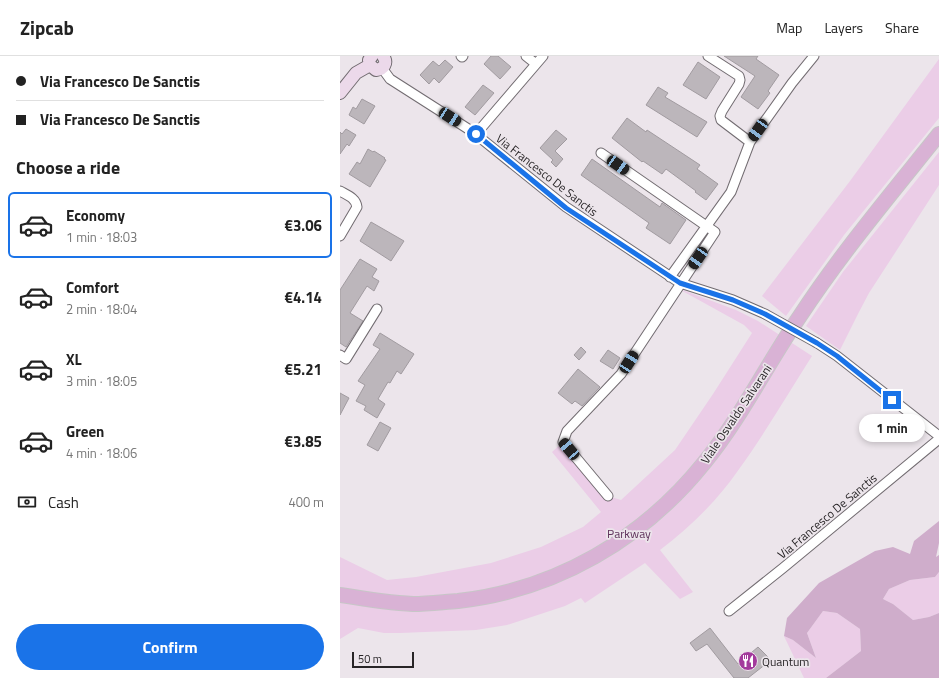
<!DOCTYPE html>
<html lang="en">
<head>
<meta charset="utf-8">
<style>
	:root { --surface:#fff; --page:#f2f2f2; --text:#222; --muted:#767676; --line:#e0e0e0; --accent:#1a73e8 }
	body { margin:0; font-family:"Titillium Web",sans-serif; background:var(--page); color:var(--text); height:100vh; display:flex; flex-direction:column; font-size:15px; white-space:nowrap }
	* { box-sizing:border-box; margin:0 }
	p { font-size:13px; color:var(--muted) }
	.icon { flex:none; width:22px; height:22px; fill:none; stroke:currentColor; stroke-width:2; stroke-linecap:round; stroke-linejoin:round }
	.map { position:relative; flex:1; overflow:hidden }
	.details { display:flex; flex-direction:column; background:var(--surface); width:340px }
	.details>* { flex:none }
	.top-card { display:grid; align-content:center; height:88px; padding:0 16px; background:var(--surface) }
	.scale { position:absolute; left:12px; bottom:10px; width:62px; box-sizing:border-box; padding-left:4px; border:2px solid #282527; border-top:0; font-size:11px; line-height:14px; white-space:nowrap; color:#282527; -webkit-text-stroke:3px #ece5eb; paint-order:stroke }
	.end { position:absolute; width:18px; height:18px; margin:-9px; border:5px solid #1a73e8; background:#fff; box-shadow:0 0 0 2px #fff }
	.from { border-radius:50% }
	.bubble { position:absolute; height:28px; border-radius:14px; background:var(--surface); box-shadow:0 2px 6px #0003; font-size:13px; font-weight:700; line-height:28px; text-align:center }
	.car { position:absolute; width:12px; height:24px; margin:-12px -6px; border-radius:5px; box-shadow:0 0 3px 1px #0007; background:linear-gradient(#222 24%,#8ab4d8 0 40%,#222 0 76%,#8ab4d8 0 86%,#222 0) }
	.top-card b { display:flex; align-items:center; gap:14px; height:38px; font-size:15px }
	.top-card b+b { border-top:1px solid var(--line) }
	.top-card i { width:10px; height:10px; background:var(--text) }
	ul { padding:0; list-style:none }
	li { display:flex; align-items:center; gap:12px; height:66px; margin:0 8px 6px; padding:0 8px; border:2px solid transparent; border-radius:6px }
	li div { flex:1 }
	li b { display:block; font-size:15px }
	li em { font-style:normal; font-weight:700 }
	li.active { border-color:var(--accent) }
	li>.icon { width:36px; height:36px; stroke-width:1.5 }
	h2 { padding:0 16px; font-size:18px; line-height:48px }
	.pay { display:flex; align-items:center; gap:10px; height:44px; padding:0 16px; font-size:15px }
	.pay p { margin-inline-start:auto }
	.cta { display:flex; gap:8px; margin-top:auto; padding:8px 16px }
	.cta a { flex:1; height:46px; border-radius:24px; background:var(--accent); color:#fff; font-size:16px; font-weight:700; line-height:46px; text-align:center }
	header { display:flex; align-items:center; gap:24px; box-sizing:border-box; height:56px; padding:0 20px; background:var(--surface); border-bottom:1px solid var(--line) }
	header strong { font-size:19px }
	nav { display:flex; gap:22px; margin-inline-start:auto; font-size:14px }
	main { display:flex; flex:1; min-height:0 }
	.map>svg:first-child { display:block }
	.green { fill:#ebcde7 }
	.forest { fill:#cfadcb }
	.building { fill:#bcb6bb; stroke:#a19ba0 }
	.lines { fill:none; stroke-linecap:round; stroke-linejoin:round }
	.street-casing { stroke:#726c71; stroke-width:11 }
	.secondary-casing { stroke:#726c71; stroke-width:14 }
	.primary-casing { stroke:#c7c6c7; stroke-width:16 }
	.street { stroke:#fff; stroke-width:9 }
	.secondary { stroke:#ecd9ea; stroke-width:12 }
	.primary { stroke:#d9b2d5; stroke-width:14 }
	.street-bridge-casing { stroke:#726c71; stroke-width:11; stroke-linecap:butt }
	.street-bridge { stroke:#fff; stroke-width:9 }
	.route { stroke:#1a73e8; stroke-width:5 }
	.labels { text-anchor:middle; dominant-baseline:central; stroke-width:3.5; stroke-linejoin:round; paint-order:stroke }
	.street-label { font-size:12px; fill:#282527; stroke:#ece5eb }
	.park-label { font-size:12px; fill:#5f325b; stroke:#ece5eb }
	.poi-label { font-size:12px; fill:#282527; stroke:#ece5eb; text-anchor:start }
</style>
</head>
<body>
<header>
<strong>Zipcab</strong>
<nav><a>Map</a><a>Layers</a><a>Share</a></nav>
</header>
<main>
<section class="details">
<div class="top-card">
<b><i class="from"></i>Via Francesco De Sanctis</b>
<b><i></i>Via Francesco De Sanctis</b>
</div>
<h2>Choose a ride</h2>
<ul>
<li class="active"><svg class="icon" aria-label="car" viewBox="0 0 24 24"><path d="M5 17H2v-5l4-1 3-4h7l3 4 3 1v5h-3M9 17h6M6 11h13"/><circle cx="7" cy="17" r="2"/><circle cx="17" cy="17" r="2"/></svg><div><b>Economy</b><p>1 min · 18:03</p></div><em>€3.06</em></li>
<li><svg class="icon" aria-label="car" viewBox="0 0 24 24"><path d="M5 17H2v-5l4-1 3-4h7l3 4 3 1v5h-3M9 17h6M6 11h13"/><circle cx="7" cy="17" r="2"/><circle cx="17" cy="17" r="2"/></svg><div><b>Comfort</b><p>2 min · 18:04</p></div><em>€4.14</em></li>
<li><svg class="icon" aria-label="car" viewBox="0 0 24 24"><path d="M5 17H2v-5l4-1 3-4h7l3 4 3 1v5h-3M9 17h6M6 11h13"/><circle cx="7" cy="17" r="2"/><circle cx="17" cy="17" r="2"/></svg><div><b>XL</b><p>3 min · 18:05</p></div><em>€5.21</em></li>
<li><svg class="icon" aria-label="car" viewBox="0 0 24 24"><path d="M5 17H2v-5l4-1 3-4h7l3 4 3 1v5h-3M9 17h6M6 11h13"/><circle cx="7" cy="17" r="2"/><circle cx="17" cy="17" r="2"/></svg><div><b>Green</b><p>4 min · 18:06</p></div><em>€3.85</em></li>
</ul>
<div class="pay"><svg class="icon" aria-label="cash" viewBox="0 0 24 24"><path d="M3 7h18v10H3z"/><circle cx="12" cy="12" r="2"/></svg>Cash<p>400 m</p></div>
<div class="cta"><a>Confirm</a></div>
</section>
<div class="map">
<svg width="599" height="622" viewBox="0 0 599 622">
	<rect width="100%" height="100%" fill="#ece5eb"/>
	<path class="green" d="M599,3V62L504,179L446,260L422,240L510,125Z
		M599,96V129L529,237L519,256L500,294L466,270L503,216Z
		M337,232L396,254L418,265L472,300C447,339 424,379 397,416C376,446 349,472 320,494L353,536L340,543L305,507L245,547L241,542L225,550L167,569L136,574L60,577H44L18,572L0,583V501L47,524L76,521L151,507L201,491L243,471L261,456L212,396L223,386L268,440L281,444L335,394L373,338L412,277L404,269Z
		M599,516V557L589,561L573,564L553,548L543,543L549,533L570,524L595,521Z
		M483,555L497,557L520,573L521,595L486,622H464L444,580L453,584L476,602L467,577Z"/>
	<path class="forest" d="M599,465V487L596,501L599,499V516L595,521L570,524L549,533L543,543L553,548L573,564L589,561L599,557V622H486L521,595L520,573L497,557L483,555L467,577L476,602L453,584L444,580L447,562L479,527L535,495L553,491L570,498L574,485Z"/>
	<path class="building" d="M151,0H158L171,11L160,23L144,8Z
		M384,0H418L416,3L439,19L428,35L430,37L418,53L401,41L415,20Z
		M105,4L113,11L99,27L94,22L89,28L80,19L93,5L99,10Z
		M358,6L380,21L366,43L343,29Z
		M143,29L154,37L135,59L125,51Z
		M318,31L328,37L325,41L367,66L357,81L306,49Z
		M22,43L35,50L24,68L9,59L13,51L16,53Z
		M287,62L306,76L307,74L360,109L357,113L378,128L366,144L355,136L356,135L326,113L322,118L303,105L302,106L272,82Z
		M6,73L16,79L9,90L7,88L0,98V76L2,78Z
		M216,74L227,83L215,95L223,103L216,111L211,106L213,104L200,92Z
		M28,93L33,96L34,95L45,102L44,103L46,104L30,131L9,118L17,106L20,108Z
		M252,103L320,151L322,147L346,164L330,188L306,172L309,167L241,119Z
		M31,166L64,185L51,205L20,185Z
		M20,203L37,213L32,221L39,225L34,235L27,230L10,257L23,265L6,291L0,287V234Z
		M40,277L74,298L61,318L57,315L50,327L48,326L38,343L45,348L37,362L24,354L26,350L16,345L25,329L18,325L40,293L33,289Z
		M241,291L246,296L239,304L234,299Z
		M268,294L280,302L273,313L260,305Z
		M238,313L260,331L242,350L235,345L232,348L218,337Z
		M0,337L9,342L0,359Z
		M40,366L51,372L38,395L27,389Z
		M370,572L398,608L418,591L431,604L408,622H394L367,588L356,595L350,587Z"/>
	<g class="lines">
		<defs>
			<path id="street" d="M121,0L122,1L123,0
				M186,0L196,8
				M368,0L399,20L400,24L399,28L382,55L380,60L381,64L410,86
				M42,12L50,23L133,76L226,151L340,227L393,244L425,258
				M136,78L203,0
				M261,97L375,176L281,318L227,375L223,386L268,440
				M0,135C7,139 16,142 17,151L0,180
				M330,221L391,136L410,86L452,27L474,0
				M477,287L497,300L599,380
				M0,299L6,303L37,253
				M389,555L443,512L599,383"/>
			<path id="secondary" d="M32,0L29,4L30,9L36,14C44,13 48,7 43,0
				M0,37L16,17L30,9"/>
			<path id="primary" d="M0,539C24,543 48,547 73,548C88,548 103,546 118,545C216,534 303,483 364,407C401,362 427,308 460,260C502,196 551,138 599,78"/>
		</defs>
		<use href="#street" class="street-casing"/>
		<use href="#secondary" class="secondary-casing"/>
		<use href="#primary" class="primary-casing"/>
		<use href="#street" class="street"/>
		<use href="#secondary" class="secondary"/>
		<use href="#primary" class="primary"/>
		<defs>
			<path id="street-bridge" d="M425,258L477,287"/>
		</defs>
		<use href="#street-bridge" class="street-bridge-casing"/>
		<use href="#street-bridge" class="street-bridge"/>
	</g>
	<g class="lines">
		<path class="route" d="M136,78L226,152L340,227L393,244L425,258L477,287L497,300L552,344"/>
	</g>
	<defs>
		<symbol id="restaurant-disc" viewBox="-11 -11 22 22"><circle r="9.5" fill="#a33a9c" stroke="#ece5eb"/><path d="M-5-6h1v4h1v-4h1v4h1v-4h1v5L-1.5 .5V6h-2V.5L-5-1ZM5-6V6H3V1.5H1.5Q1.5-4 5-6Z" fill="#fff"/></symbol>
	</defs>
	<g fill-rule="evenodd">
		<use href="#restaurant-disc" x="397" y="594" width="22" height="22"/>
	</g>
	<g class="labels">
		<g class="street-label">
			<text transform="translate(207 119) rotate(38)">Via Francesco De Sanctis</text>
			<text transform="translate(396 358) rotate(-56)">Viale Osvaldo Salvarani</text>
			<text transform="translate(487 460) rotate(-40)">Via Francesco De Sanctis</text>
		</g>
		<g class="park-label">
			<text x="289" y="477">Parkway</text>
		</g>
		<g class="poi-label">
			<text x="422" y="605">Quantum</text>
		</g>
	</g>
</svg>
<div class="scale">50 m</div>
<i class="end from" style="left:136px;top:78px"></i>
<i class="end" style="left:552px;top:344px"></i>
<div class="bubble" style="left:519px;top:358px;width:66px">1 min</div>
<i class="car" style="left:110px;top:61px;rotate:123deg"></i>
<i class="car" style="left:418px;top:74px;rotate:215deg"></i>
<i class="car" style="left:278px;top:109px;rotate:124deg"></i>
<i class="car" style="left:358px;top:202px;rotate:214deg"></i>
<i class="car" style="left:289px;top:306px;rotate:33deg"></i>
<i class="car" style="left:229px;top:393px;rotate:320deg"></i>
</div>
</main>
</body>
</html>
